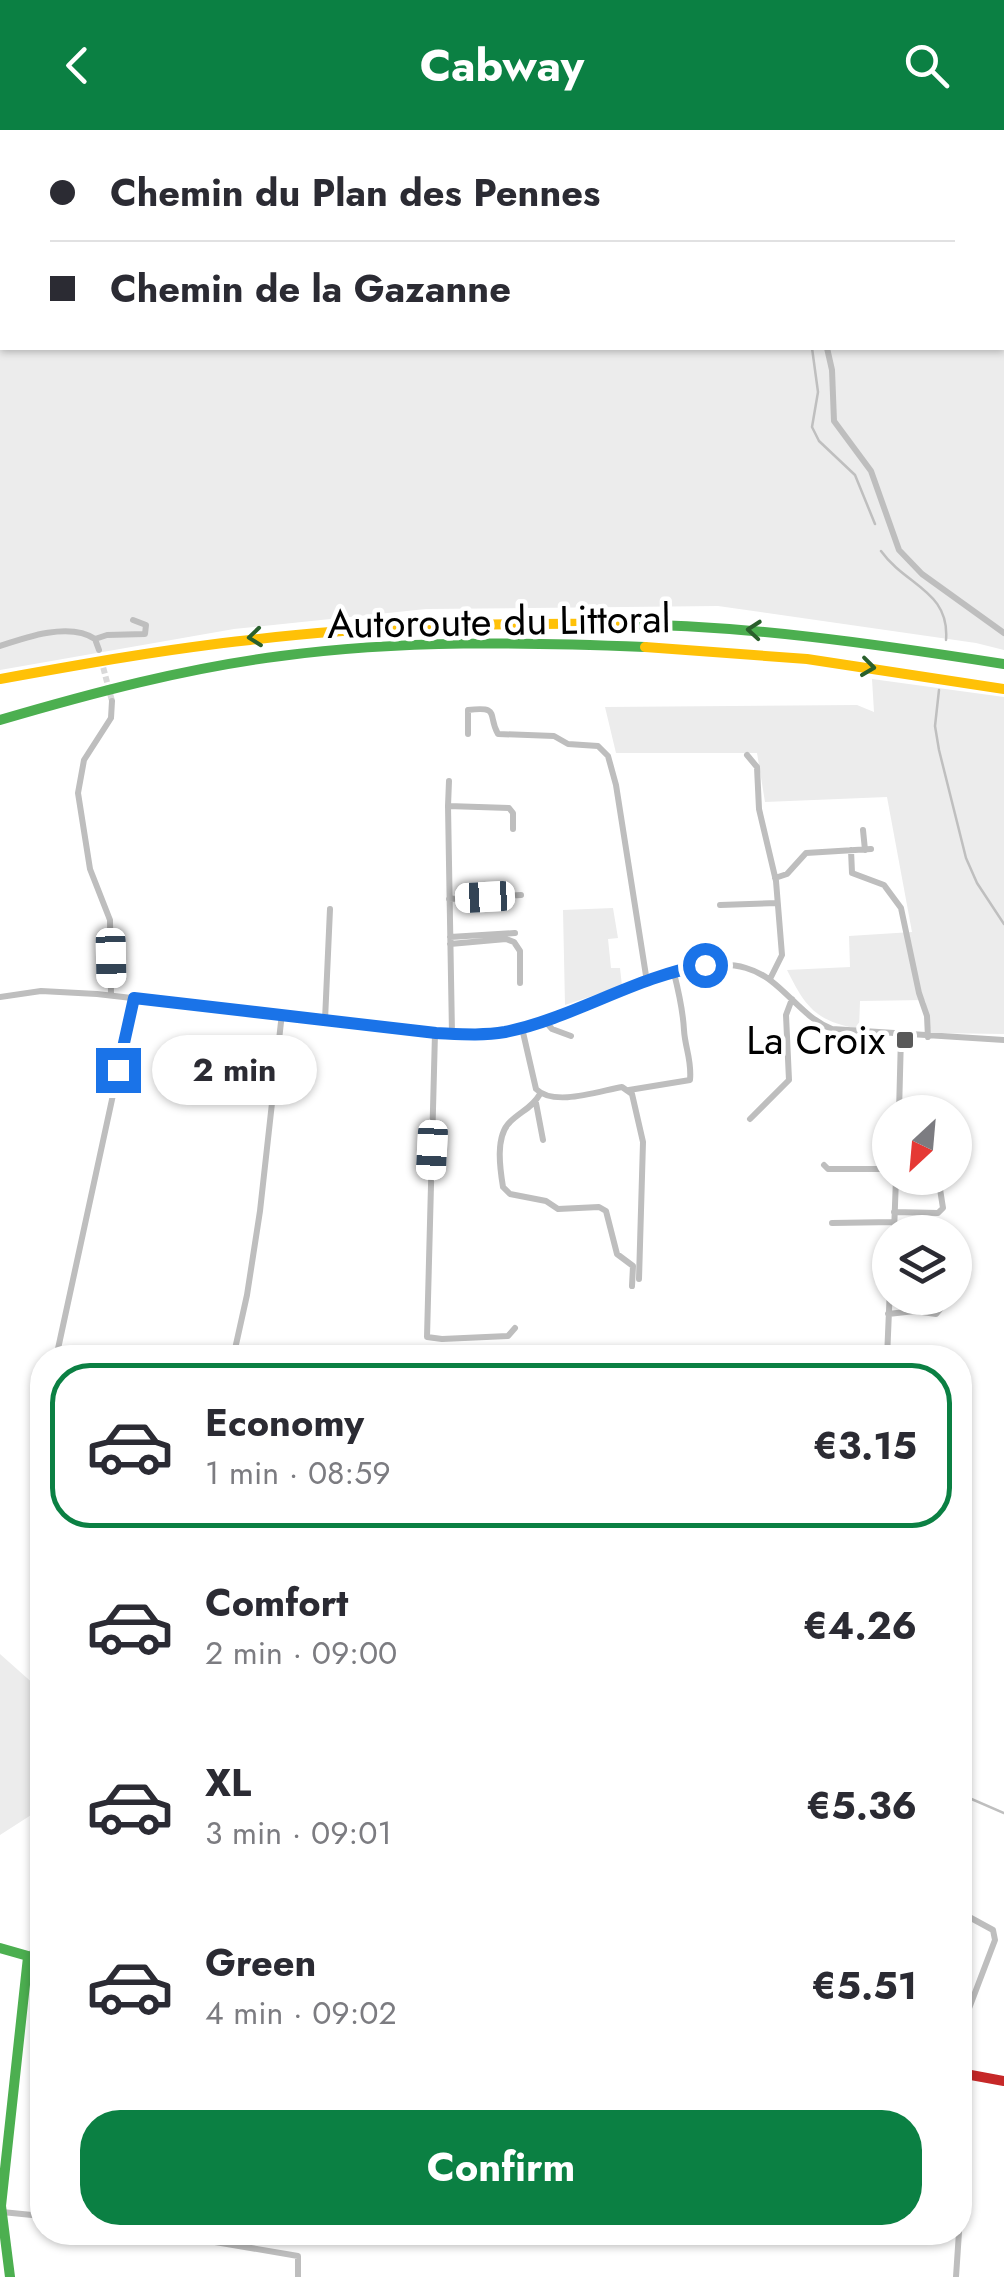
<!DOCTYPE html>
<html lang="en">
<head>
<meta charset="utf-8">
<style>
	:root { --surface:#fff; --page:#f2f2f3; --text:#2b2b33; --muted:#7c7c81; --line:#e1e1e2; --accent:#0b8043 }
	body { margin:0; font-family:Jost,sans-serif; background:var(--page); color:var(--text); height:100vh; display:flex; flex-direction:column; font-size:38px; white-space:nowrap }
	* { box-sizing:border-box; margin:0 }
	p { font-size:32px; color:var(--muted) }
	.icon { flex:none; width:55px; height:55px; fill:none; stroke:currentColor; stroke-width:2; stroke-linecap:round; stroke-linejoin:round }
	.map { position:relative; flex:1; overflow:hidden }
	.side { position:absolute; left:30px; top:1215px; width:942px; height:900px; display:flex; flex-direction:column; background:var(--surface); border-radius:40px; box-shadow:0 2px 8px #0004 }
	.side>* { flex:none }
	.guide { position:absolute; left:0px; top:0px; width:1005px; height:220px; box-shadow:0 2px 8px #0004; display:grid; align-content:center; height:220px; padding:0 50px; background:var(--surface) }
	.needle { width:65px; rotate:206deg }
	.controls { position:absolute; left:872px; top:965px; display:grid; gap:20px }
	.controls a { display:grid; place-items:center; width:100px; height:100px; border-radius:50%; background:var(--surface); box-shadow:0 2px 8px #0004; font-size:50px }
	.end { position:absolute; width:45px; height:45px; margin:-22px; border:12px solid #1a73e8; background:#fff; box-shadow:0 0 0 5px #fff }
	.from { border-radius:50% }
	.bubble { position:absolute; height:70px; border-radius:35px; background:var(--surface); box-shadow:0 2px 8px #0004; font-size:32px; font-weight:700; line-height:70px; text-align:center }
	.car { position:absolute; width:30px; height:60px; margin:-30px -15px; border-radius:12px; box-shadow:0 0 8px 2px #0007; background:linear-gradient(#fff 24%,#345 0 40%,#fff 0 76%,#345 0 86%,#fff 0) }
	.guide b { display:flex; align-items:center; gap:35px; height:95px; font-size:38px }
	.guide b+b { border-top:2px solid var(--line) }
	.guide i { width:25px; height:25px; background:var(--text) }
	ul { padding:18px 0 0; list-style:none }
	li { display:flex; align-items:center; gap:30px; height:165px; margin:0 20px 15px; padding:0 30px; border:5px solid transparent; border-radius:40px }
	li div { flex:1 }
	li b { display:block; font-size:38px }
	li em { font-style:normal; font-weight:700 }
	li.on { border-color:var(--accent) }
	li>.icon { width:90px; height:90px; stroke-width:1.5 }
	.button { display:flex; gap:20px; margin-top:auto; padding:20px 50px }
	.button a { flex:1; height:115px; border-radius:40px; background:var(--accent); color:#fff; font-size:40px; font-weight:700; line-height:115px; text-align:center }
	header { display:flex; justify-content:space-between; align-items:center; height:130px; padding:0 50px; background:var(--accent); color:#fff; font-size:45px; font-weight:700 }
	.map>svg:first-child { display:block }
	.green { fill:#ececec; fill-rule:evenodd }
	.lines { fill:none; stroke-linecap:round; stroke-linejoin:round }
	.stream { stroke:#bfbfbf; stroke-width:2.5 }
	.street-tunnel { stroke:#d9d9d9; stroke-width:6; stroke-dasharray:6 3; stroke-linecap:butt }
	.street { stroke:#bebebe; stroke-width:6 }
	.fast { stroke:#4caf50; stroke-width:10 }
	.slow { stroke:#ffc107; stroke-width:10 }
	.jam { stroke:#c62828; stroke-width:10 }
	.oneway { stroke:#2a602c }
	.route { stroke:#1a73e8; stroke-width:12 }
	.poi-dot { fill:#595959; stroke:#fff; stroke-width:4 }
	.labels { text-anchor:middle; dominant-baseline:central; stroke-width:9; stroke-linejoin:round; paint-order:stroke }
	.street-label { font-size:40px; fill:#000; stroke:#fff }
	.poi-label { font-size:40px; fill:#000; stroke:#fff; text-anchor:end }
</style>
</head>
<body>
<header><svg class="icon" aria-label="back" viewBox="0 0 24 24"><path d="M15 5l-7 7 7 7"/></svg>Cabway<svg class="icon" aria-label="search" viewBox="0 0 24 24"><circle cx="10" cy="10" r="6"/><path d="M15 15l6 6"/></svg></header>
<div class="map">
<svg width="1004" height="2147" viewBox="0 0 1004 2147">
	<rect width="100%" height="100%" fill="#fff"/>
	<path class="green" d="M0,0H1004V520L976,513L718,476L426,479L234,499L0,540ZM2,2H1002V218H2Z
		M872,549L1004,567V904L931,903L925,870L860,871L859,899C816,891 806,878 787,840L850,837L849,806L912,802L887,667L765,672L757,623H616L605,577L857,575L874,582Z
		M613,778L618,808L608,809L611,838H620L622,856L565,875L563,780Z
		M0,1524L36,1556L42,1597V1678L0,1705Z"/>
	<g class="lines">
		<path class="stream" d="M852,2L853,0
			M812,218L818,262L812,297L819,311L855,345L875,394
			M881,421C906,456 950,461 946,510
			M939,560L935,596L939,620L966,728L977,753L1004,794
			M717,1225V1228
			M960,1664L1004,1683"/>
		<path class="street-tunnel" d="M101,529L112,571"/>
		<path class="street" d="M835,2L836,0
			M827,218L832,240L834,291L871,341L899,420L922,444L1004,503
			M95,509L107,505L145,504L146,495L133,490
			M0,516C26,507 70,492 95,509L99,520
			M468,604V580C501,576 487,585 498,604L554,606L568,614L598,616L608,626L616,655L647,852
			M747,625L757,637L759,679L776,751L782,825L770,849
			M448,676L449,651
			M863,700L865,720
			M851,720L852,743L884,755L901,778L919,863L927,886L928,907
			M775,748L787,744L806,723L871,719
			M449,769L521,765
			M720,775L777,773
			M450,807L515,803
			M450,814L506,809L514,812L520,821V853
			M111,865L110,790L90,739L78,663L84,630L111,588L112,571
			M0,867L41,861L97,864L435,903C464,904 491,906 519,898C580,882 686,820 746,838C782,848 798,886 832,899L1004,910
			M325,890L330,779
			M545,891L552,899L571,906
			M522,898L536,959C554,977 599,961 622,957L632,964L643,1012L639,1149
			M435,903L427,1207L442,1209L508,1206L515,1198
			M452,904L448,676L509,678L513,683V699
			M629,960L690,950C692,930 685,918 684,900C683,881 679,863 674,843
			M540,964C532,978 521,981 510,992C495,1006 500,1039 503,1057L510,1064L546,1071L558,1079L599,1077L606,1081L617,1124L633,1136L632,1156
			M536,973L543,1010
			M899,982L901,906
			M750,989L789,950L786,885L792,869
			M824,1035L828,1039H890
			M894,1082L938,1083L943,1078L940,1059L896,1053
			M832,1093L894,1092
			M894,1102L896,1048
			M888,1184L915,1181L936,1184L941,1178L942,1168
			M56,1228L134,868
			M233,1228L247,1165L260,1081L282,883
			M887,1228L890,1157
			M42,1288L37,1337L42,1361
			M960,1718L964,1729L960,1754
			M960,1782L993,1800L995,1810L965,1889L960,1914
			M29,1826L42,1811
			M960,1998L964,2004L960,2079
			M2,2082L42,2086
			M156,2102L298,2126V2147
			M956,2147L959,2102"/>
		<path class="fast" d="M616,494C746,495 876,514 1004,534
			M0,590C92,563 186,538 281,526C401,510 525,512 645,517
			M0,1818L42,1830
			M10,2147L1,2076L28,1827"/>
		<path class="slow" d="M645,517L807,529L1004,559
			M0,549C83,534 166,519 250,510C371,495 494,493 616,494"/>
		<path class="jam" d="M960,1943L1004,1951"/>
	</g>
	<defs><path id="oneway-chevron" d="M-2-3.5L2.5 0L-2 3.5" fill="none" stroke-width="1.6" stroke-linecap="round" stroke-linejoin="round" transform="scale(2.5)"/></defs>
	<g class="oneway">
		<use href="#oneway-chevron" transform="translate(754 500) rotate(-175)"/>
		<use href="#oneway-chevron" transform="translate(255 507) rotate(174)"/>
		<use href="#oneway-chevron" transform="translate(868 537) rotate(7)"/>
	</g>
	<g class="lines">
		<path class="route" d="M118,940L134,868L436,903C459,904 482,906 505,902C574,888 636,846 705,835"/>
	</g>
	<rect class="poi-dot" x="895" y="900" width="20" height="20" rx="5"/>
	<g class="labels">
		<g class="street-label">
			<text transform="translate(499 491) rotate(-1)">Autoroute du Littoral</text>
		</g>
		<g class="poi-label">
			<text x="885" y="910">La Croix</text>
		</g>
	</g>
</svg>
<div class="controls">
<a><svg class="needle" viewBox="-14 -14 28 28"><path d="M0-13l5 13h-10z" fill="#e53935"/><path d="M0 13l5-13h-10z" fill="#7c7c81"/></svg></a>
<a><svg class="icon" aria-label="layers" viewBox="0 0 24 24"><path d="M12 4l9 5-9 5-9-5zM3 14l9 5 9-5"/></svg></a>
</div>
<i class="end from" style="left:705px;top:835px"></i>
<i class="end" style="left:118px;top:940px"></i>
<div class="bubble" style="left:152px;top:905px;width:165px">2 min</div>
<i class="car" style="left:485px;top:767px;rotate:267deg"></i>
<i class="car" style="left:111px;top:828px;rotate:179deg"></i>
<i class="car" style="left:432px;top:1020px;rotate:183deg"></i>
<div class="guide">
<b><i class="from"></i>Chemin du Plan des Pennes</b>
<b><i></i>Chemin de la Gazanne</b>
</div>
<section class="side">
<ul>
<li class="on"><svg class="icon" aria-label="car" viewBox="0 0 24 24"><path d="M5 17H2v-5l4-1 3-4h7l3 4 3 1v5h-3M9 17h6M6 11h13"/><circle cx="7" cy="17" r="2"/><circle cx="17" cy="17" r="2"/></svg><div><b>Economy</b><p>1 min · 08:59</p></div><em>€3.15</em></li>
<li><svg class="icon" aria-label="car" viewBox="0 0 24 24"><path d="M5 17H2v-5l4-1 3-4h7l3 4 3 1v5h-3M9 17h6M6 11h13"/><circle cx="7" cy="17" r="2"/><circle cx="17" cy="17" r="2"/></svg><div><b>Comfort</b><p>2 min · 09:00</p></div><em>€4.26</em></li>
<li><svg class="icon" aria-label="car" viewBox="0 0 24 24"><path d="M5 17H2v-5l4-1 3-4h7l3 4 3 1v5h-3M9 17h6M6 11h13"/><circle cx="7" cy="17" r="2"/><circle cx="17" cy="17" r="2"/></svg><div><b>XL</b><p>3 min · 09:01</p></div><em>€5.36</em></li>
<li><svg class="icon" aria-label="car" viewBox="0 0 24 24"><path d="M5 17H2v-5l4-1 3-4h7l3 4 3 1v5h-3M9 17h6M6 11h13"/><circle cx="7" cy="17" r="2"/><circle cx="17" cy="17" r="2"/></svg><div><b>Green</b><p>4 min · 09:02</p></div><em>€5.51</em></li>
</ul>
<div class="button"><a>Confirm</a></div>
</section>
</div>
</body>
</html>
